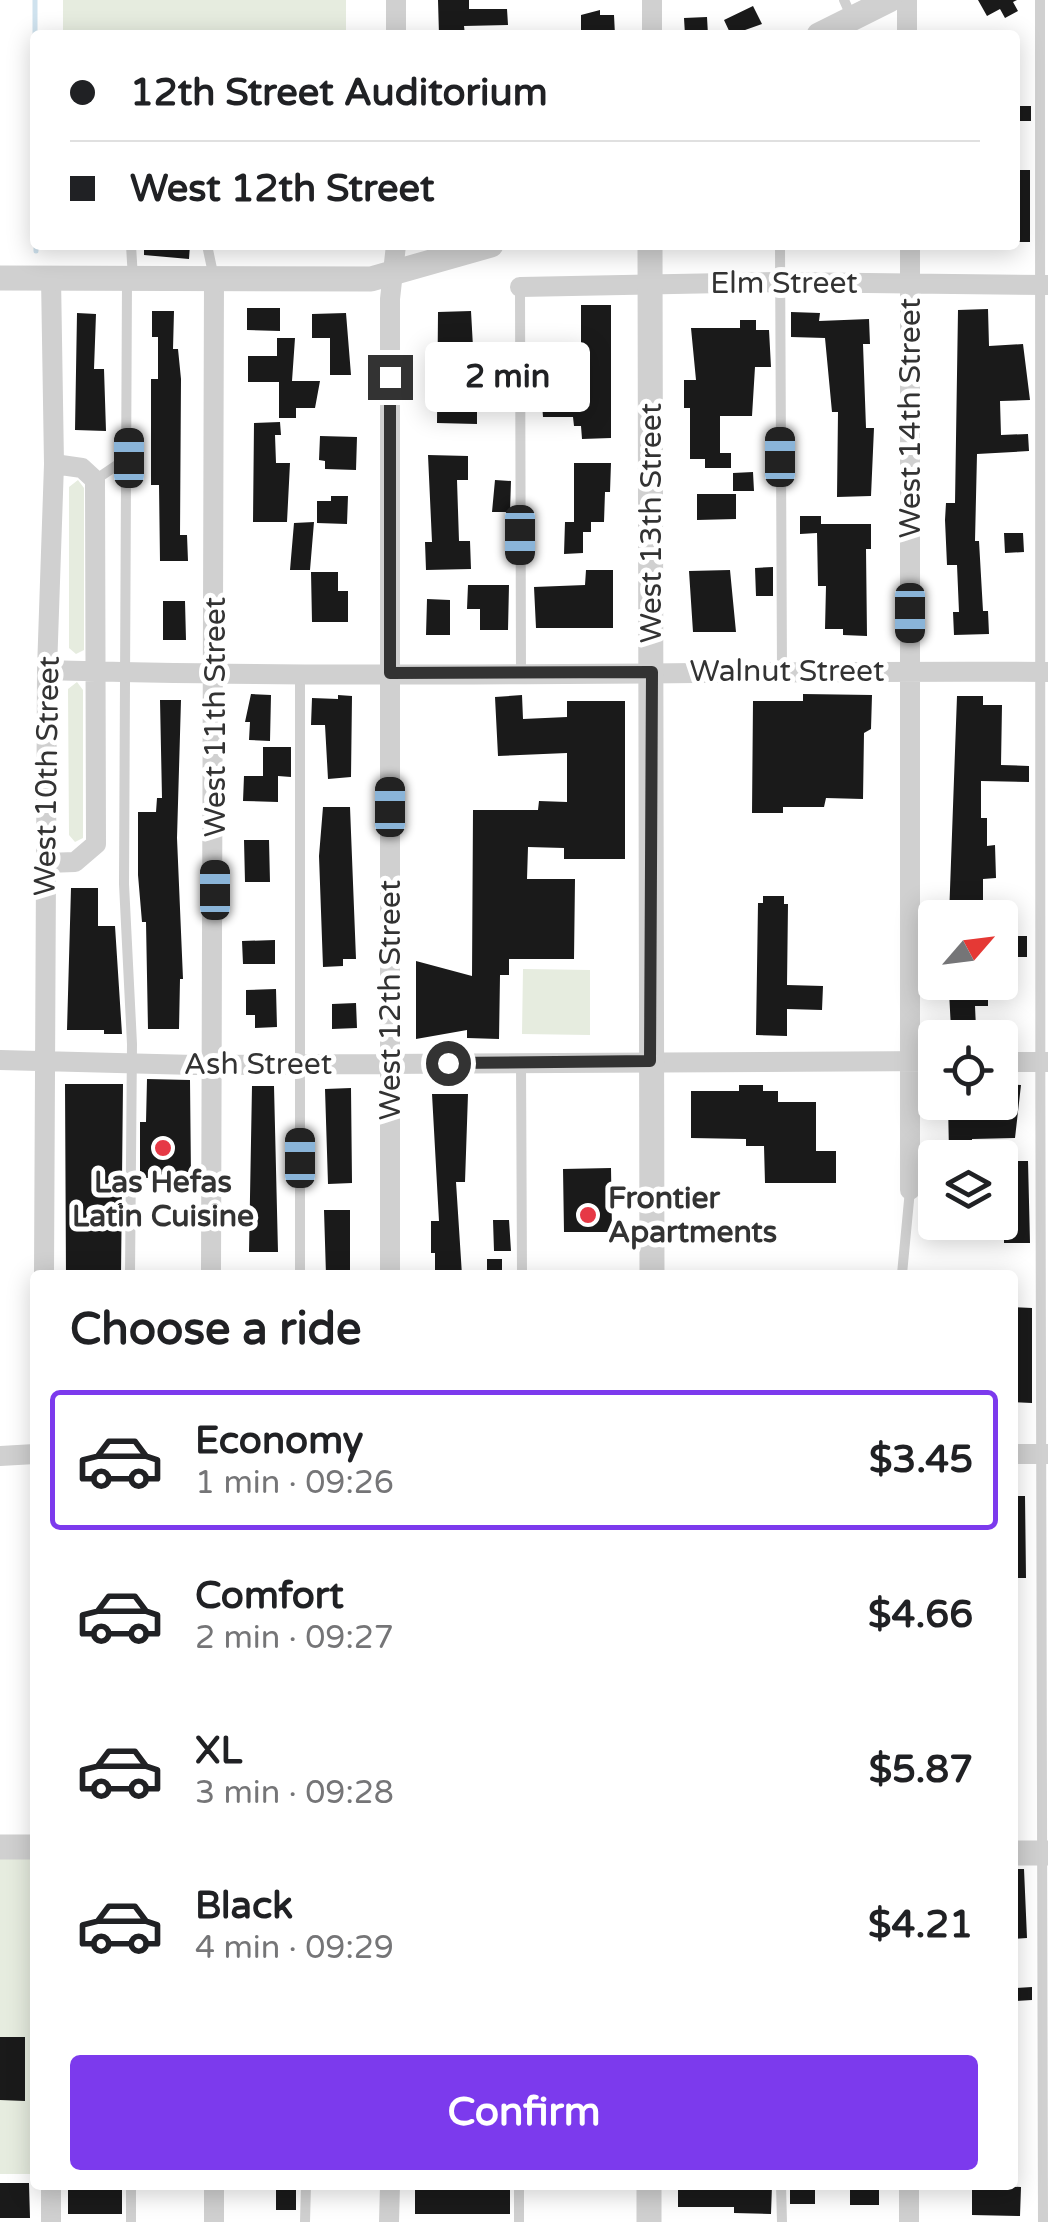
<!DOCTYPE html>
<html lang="en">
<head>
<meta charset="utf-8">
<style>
	:root { --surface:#fff; --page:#f2f2f2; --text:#202124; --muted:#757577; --line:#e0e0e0; --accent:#7c3aed }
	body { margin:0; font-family:"Varela Round",sans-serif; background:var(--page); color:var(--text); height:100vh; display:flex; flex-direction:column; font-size:38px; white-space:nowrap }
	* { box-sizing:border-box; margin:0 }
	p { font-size:32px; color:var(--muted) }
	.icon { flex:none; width:55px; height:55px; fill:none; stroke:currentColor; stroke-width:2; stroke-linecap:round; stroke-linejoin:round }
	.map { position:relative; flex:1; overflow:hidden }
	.details { position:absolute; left:30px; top:1270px; width:988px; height:920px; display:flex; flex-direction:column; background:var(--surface); border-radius:10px; box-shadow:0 5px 25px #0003 }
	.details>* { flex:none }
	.hud { position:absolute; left:30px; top:30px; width:990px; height:220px; border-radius:10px; box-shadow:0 5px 25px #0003; display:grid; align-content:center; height:220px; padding:0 40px; background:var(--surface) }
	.needle { width:65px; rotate:62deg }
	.controls { position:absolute; left:918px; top:900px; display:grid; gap:20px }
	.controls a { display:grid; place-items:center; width:100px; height:100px; border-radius:10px; background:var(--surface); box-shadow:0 5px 25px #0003; font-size:50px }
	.end { position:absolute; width:45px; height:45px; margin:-22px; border:12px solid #333; background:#fff; box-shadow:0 0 0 5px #fff }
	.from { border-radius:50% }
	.bubble { position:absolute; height:70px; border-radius:10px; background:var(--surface); box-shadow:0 5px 25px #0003; font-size:32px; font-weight:800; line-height:70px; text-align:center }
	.car { position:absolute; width:30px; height:60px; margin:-30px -15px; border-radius:12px; box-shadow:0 0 8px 2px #0007; background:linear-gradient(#222 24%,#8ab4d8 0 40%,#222 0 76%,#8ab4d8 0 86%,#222 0) }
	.hud b { display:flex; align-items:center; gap:35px; height:95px; font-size:38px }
	.hud b+b { border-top:2px solid var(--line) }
	.hud i { width:25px; height:25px; background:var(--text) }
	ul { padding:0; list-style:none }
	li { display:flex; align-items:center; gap:30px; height:140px; margin:0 20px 15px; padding:0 20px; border:5px solid transparent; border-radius:10px }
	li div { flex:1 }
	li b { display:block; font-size:38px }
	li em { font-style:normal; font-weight:800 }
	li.on { border-color:var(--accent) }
	li>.icon { width:90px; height:90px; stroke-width:1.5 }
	h2 { padding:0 40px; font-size:45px; line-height:120px }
	.primary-button { display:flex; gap:20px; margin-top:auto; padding:20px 40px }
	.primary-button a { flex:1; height:115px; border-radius:10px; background:var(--accent); color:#fff; font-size:40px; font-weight:800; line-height:115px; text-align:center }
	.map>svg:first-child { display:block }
	.green { fill:#e6ecdf }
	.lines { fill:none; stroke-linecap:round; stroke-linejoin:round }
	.stream { stroke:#cfe2ee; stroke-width:5 }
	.building { fill:#1a1a1a }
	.service { stroke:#d0d0d0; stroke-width:10 }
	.minor { stroke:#d0d0d0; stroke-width:20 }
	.tertiary { stroke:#d0d0d0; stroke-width:25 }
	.route { stroke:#333; stroke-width:12 }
	.poi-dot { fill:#e63946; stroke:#fff; stroke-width:4 }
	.labels { text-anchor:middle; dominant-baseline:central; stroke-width:10; stroke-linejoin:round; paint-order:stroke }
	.street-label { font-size:30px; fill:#333; stroke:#fff }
	.poi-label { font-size:30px; font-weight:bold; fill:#333; stroke:#fff }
</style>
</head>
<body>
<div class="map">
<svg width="1048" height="2222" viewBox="0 0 1048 2222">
	<rect width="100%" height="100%" fill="#fff"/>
	<path class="green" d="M63,0H346V35H63Z
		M78,480L84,488V650L76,654L69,648V487Z
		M77,682L83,690V838L75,842L69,835L68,689Z
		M523,969L590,970V1035L522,1034Z
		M0,1857H35V2174H0Z"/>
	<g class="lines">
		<path class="stream" d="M35,0V35
			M36,245V251"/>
	</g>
	<path class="building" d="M438,0H469V9H507L508,25L464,26L465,35H439Z
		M978,0H1017L1013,2L1018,11L1005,18L1000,9L987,16Z
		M753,6L762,24L731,35L724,20Z
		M600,10V15H614L615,35H581V15Z
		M707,17L708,35H685L684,18Z
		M1015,106H1031V121H1015Z
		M1017,170H1030V242H1015Z
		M144,245H190L189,259L144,255Z
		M581,305H611V438L582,439L581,426H574L573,417H543L542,404L581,403L576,343H581Z
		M247,308H280V331L247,330Z
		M988,309L989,346L1023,344L1030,400L1000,401L1001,435L1028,434L1029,451L977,454L975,541H979L983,611H988L989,634L954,635L953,612H959L957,565H947L945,520L946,503H955L958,310Z
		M152,311H174L173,349H178L181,379L180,535H187L188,561H160L159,485H151V379H158V337H152Z
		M471,311L475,383L504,382L505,410L477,411V424L437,423L438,312Z
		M791,312L820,313L819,321L869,319L870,344H863L866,428H874L871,496L837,497L838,412H832L825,338L791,337Z
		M77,313L96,314L94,369H104L106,431L75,430Z
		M346,313L351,375H330V338H312V314Z
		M740,320H756V330H769L771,367H755L752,416H720V453H731V468H705V459H690V408H684V380H696L691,328H740Z
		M277,338H295L292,381H320L315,408H296V418H279V382H248V356H277Z
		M280,422L281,435H275L276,463H290L287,522H253L254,423Z
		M320,436L357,437L356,470L325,469V461L319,460Z
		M428,455L468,456V480H457L459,541H470L471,569L426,570L425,542H432Z
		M574,463H611L610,492H605L604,522H591V532H583V553L564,554L565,522H574Z
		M753,472L754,491H733V473Z
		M495,480L511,481L510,512H492Z
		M697,494H736V519L697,520Z
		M331,496H348L347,524L317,523V501H331Z
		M800,516H821V524H871V549H866L867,636L843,635V629H825L826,586H818L817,533L800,534Z
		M314,522L310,570H290L294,523Z
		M1004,533H1023L1024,552L1005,553Z
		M773,567V596H756L755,568Z
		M586,570H613V628H536L534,587L585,585Z
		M730,570L736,632H693L689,571Z
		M311,572H338V591H348V622H312Z
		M468,585H509L508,630H480V609H467Z
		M427,599L450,600V635H426Z
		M163,601H185L186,640H163Z
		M251,694L271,695L270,741L249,740L250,722H245Z
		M803,694L872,695L871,729L864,733L863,799L826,798L824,807H783V813H752L753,701H803Z
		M338,695L352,696L351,777L328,779L325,725H311L312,698L338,699Z
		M522,695L523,719L567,717V701H625V859H564V848L528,847L527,879H575L574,959H509V975H500L499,1039L467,1038V1030L416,1039V961L472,976L473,810H538L539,801L567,802V753L498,756L495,697Z
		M957,696H983V705H1002L1001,765L1029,766V782L981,781V818H987V846L995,845L996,878L983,879V908H972V917H949Z
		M160,700H181L177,838L183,979H180L179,1029H148L146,922H142L138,875V812H156L157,798H162Z
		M263,747H291V777L278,776V802L243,801L244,776H263Z
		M323,807H350L356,959H343V966L323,967L319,856Z
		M244,840H269L270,882H245Z
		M71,888H98V926H115L122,1034H104V1030H67Z
		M763,896H784V904H788L787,985L823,986L822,1010L787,1009V1036L756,1035L758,903H763Z
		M1006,936H1027V957H1006Z
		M275,940V964H243L242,941Z
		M956,982H988V1006H975L976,1028L951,1029L949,991H957Z
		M276,989L277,1027L255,1028V1015H246V990Z
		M356,1003L357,1028L332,1029V1004Z
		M147,1079L190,1080L191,1178H140V1122H146Z
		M65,1084H123L121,1275H66Z
		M1006,1084L1021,1085L1015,1138L972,1139V1153H949L948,1102H1005Z
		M739,1085H763V1091H778V1102H816V1151H836V1183H765L764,1146H746V1139L691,1138V1091H739Z
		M252,1086H274L278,1252H249Z
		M351,1088L352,1183L328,1184L325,1089Z
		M432,1094H468L465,1182H456L462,1275H435V1253H431V1221H439Z
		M1013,1161H1028L1030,1243H1004V1201L1014,1200Z
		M611,1168L612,1232H564L563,1169Z
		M324,1210H350V1275H326Z
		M493,1220H509L511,1251H494Z
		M487,1259H502V1274H487Z
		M1012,1307L1032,1308V1403L1012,1402Z
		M1012,1496H1025L1026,1578H1012Z
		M1012,1869H1024L1027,1938L1012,1939Z
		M1032,1987V2000L1015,2001L1014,1988Z
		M0,2037H25V2101L0,2100Z
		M0,2183H29L30,2218H0Z
		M68,2185H122V2214H68Z
		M276,2185H296V2210H276Z
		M415,2185H510V2214H415Z
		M678,2185H772L771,2214L734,2213V2207H678Z
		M790,2185H815V2204H790Z
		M850,2185H879V2205H850Z
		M972,2185L1021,2187L1020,2216L972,2215Z"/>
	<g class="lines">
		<path class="service" d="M844,0L852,18
			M1040,0C1036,741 1044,1481 1043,2222
			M131,245L133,279
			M207,245L214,278
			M780,245L782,671
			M127,281L124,884L132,1044L130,1275
			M520,287L521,674
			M95,480L129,457
			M521,1062L522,1275
			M902,1274L910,1190
			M300,1275V672
			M131,2185V2222
			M781,2185L782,2222
			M305,2222L306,2185
			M519,2222V2185"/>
		<path class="minor" d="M396,0V35
			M652,0V35
			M907,0V35
			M520,287L781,282L1048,285
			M47,670C381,680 714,670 1048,672
			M46,863L75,862L96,844L95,480L82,468L54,464
			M0,1060L195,1065L935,1061
			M1000,1062H1048
			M910,1190V245
			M44,1275L47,670L54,464L51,277
			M211,1275L214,279
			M390,1275V299L396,245
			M1012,1454H1048
			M0,1456L35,1454
			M51,2185V2222
			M214,2185V2222
			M389,2222L390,2185
			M909,2222V2185"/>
		<path class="tertiary" d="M819,35L889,0
			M650,245L652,1275
			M0,278L371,279L491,245
			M0,1847H35
			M1012,1853H1048
			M649,2222V2185"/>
	</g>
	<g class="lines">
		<path class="route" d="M390,377V673L652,672L650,1061L448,1063"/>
	</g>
	<g class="poi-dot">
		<circle cx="163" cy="1148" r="10"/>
		<circle cx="588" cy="1215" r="10"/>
	</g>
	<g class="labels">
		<g class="street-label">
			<text x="784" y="283">Elm Street</text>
			<text transform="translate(910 418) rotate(-90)">West 14th Street</text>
			<text transform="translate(651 523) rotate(-90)">West 13th Street</text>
			<text x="787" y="671">Walnut Street</text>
			<text transform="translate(215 717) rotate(-90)">West 11th Street</text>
			<text transform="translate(47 776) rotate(-89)">West 10th Street</text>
			<text transform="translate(390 1000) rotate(-90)">West 12th Street</text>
			<text x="258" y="1064">Ash Street</text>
		</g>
		<g class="poi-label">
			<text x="163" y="1182">Las Hefas<tspan x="163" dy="34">Latin Cuisine</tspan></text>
			<text x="608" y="1198" text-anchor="start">Frontier<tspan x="608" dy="34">Apartments</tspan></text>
		</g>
	</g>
</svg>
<div class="controls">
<a><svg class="needle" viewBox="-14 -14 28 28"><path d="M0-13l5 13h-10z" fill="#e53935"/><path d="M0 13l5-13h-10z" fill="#757577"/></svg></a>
<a><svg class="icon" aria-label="locate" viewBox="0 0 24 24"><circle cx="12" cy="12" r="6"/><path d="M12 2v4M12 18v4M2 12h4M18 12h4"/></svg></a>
<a><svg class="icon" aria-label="layers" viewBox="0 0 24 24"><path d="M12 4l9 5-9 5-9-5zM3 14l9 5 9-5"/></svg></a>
</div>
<i class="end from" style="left:448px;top:1063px"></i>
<i class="end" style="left:390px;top:377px"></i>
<div class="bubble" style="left:425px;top:342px;width:165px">2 min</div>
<i class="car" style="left:780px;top:457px;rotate:0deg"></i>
<i class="car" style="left:129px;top:458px;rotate:0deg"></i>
<i class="car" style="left:520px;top:535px;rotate:180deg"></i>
<i class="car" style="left:910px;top:613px;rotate:180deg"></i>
<i class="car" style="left:390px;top:807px;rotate:0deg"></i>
<i class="car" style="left:215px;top:890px;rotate:0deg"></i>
<i class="car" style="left:300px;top:1158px;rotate:0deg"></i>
<div class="hud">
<b><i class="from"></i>12th Street Auditorium</b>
<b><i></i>West 12th Street</b>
</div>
<section class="details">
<h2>Choose a ride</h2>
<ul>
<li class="on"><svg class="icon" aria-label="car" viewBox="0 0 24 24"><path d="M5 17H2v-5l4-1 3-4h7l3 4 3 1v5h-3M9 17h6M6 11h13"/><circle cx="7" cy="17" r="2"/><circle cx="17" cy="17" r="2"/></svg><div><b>Economy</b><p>1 min · 09:26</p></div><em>$3.45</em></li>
<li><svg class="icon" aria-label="car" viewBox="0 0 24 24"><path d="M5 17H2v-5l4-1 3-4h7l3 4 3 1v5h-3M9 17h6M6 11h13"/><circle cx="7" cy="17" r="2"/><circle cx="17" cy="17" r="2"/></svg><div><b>Comfort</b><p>2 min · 09:27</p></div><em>$4.66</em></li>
<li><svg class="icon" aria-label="car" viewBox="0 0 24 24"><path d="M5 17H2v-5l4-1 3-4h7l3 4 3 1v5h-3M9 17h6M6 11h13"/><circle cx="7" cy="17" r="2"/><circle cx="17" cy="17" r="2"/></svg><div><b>XL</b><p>3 min · 09:28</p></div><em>$5.87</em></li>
<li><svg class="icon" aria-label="car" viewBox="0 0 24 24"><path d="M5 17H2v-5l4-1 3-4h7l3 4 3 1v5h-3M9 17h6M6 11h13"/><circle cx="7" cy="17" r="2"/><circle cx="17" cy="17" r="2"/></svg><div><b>Black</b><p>4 min · 09:29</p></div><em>$4.21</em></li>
</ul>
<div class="primary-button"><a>Confirm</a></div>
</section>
</div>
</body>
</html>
